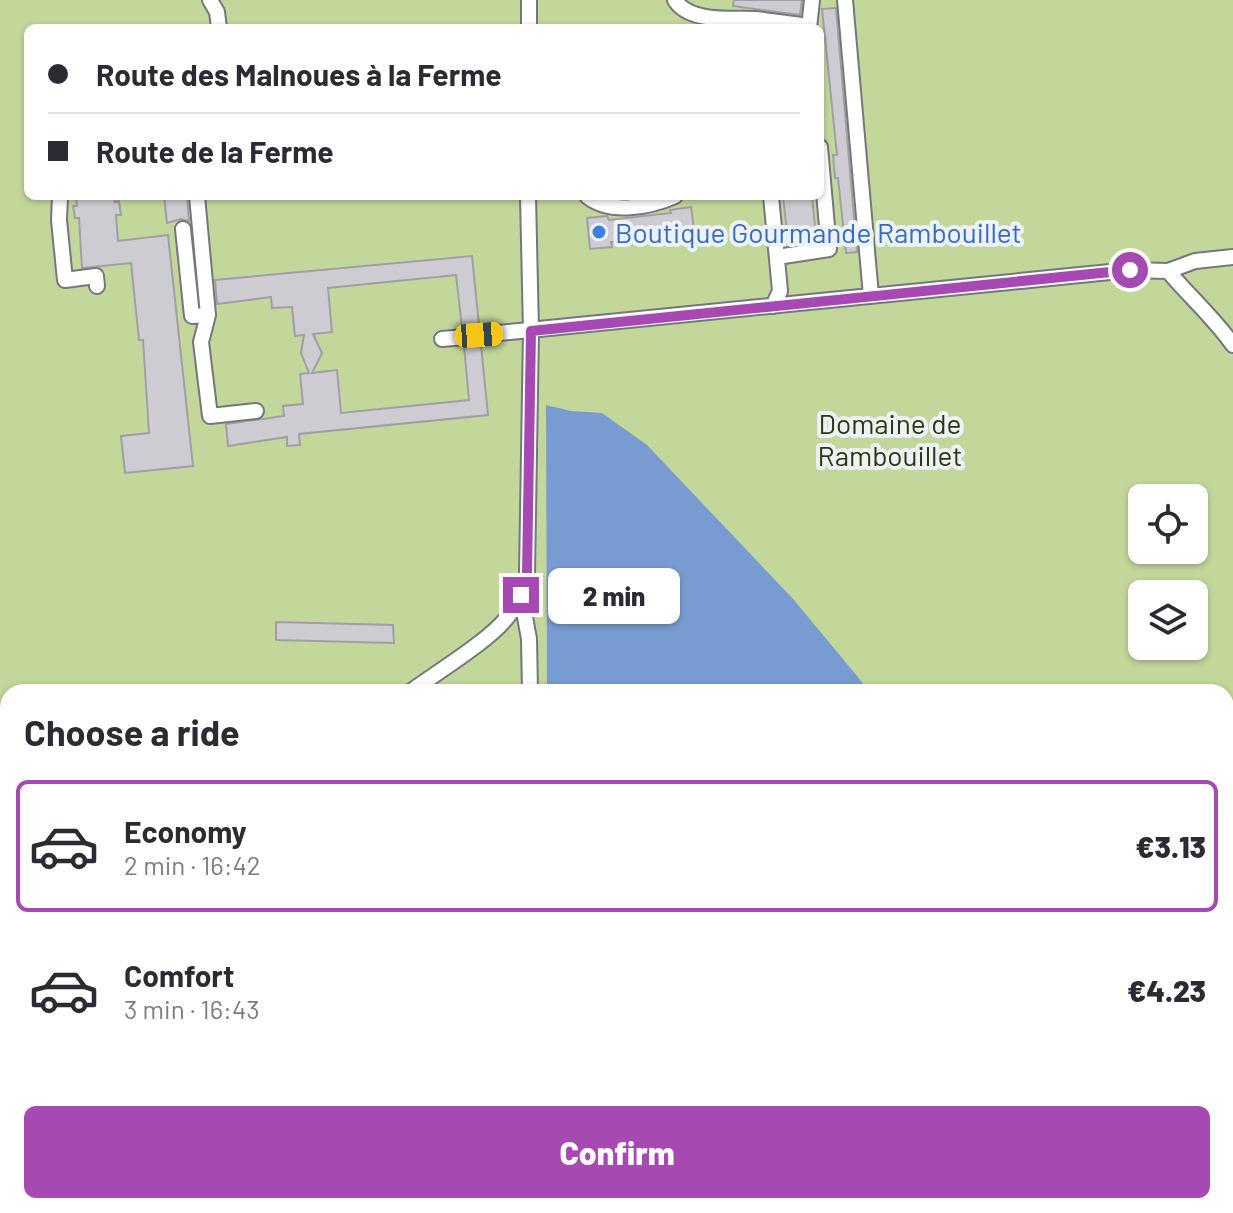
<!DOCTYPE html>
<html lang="en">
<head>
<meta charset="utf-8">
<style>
	:root { --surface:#fff; --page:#f7f7f7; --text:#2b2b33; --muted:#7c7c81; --line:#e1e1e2; --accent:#a749b3 }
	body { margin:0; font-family:Barlow,sans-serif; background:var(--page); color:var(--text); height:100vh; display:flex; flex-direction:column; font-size:30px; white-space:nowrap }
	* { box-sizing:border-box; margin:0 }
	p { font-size:26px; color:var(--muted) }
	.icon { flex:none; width:44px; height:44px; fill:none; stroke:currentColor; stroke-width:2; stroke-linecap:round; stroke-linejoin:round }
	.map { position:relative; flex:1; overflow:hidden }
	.drawer { position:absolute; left:0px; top:684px; width:1234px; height:530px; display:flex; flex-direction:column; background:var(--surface); border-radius:24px 24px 0 0; box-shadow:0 2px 6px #0004 }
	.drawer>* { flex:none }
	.banner { position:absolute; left:24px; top:24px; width:800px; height:176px; border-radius:12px; box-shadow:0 2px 6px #0004; display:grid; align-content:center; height:176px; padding:0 24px; background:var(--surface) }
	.fabs { position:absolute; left:1128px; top:484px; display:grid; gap:16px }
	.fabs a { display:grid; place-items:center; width:80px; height:80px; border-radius:12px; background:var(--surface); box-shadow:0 2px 6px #0004; font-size:40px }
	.end { position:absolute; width:36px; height:36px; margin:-18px; border:10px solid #a749b3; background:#fff; box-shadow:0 0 0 4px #fff }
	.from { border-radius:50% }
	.bubble { position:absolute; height:56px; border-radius:12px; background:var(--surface); box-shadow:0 2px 6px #0004; font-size:26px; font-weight:800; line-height:56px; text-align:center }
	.car { position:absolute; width:24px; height:48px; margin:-24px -12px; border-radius:10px; box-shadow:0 0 6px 2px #0007; background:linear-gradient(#f5c518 24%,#345 0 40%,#f5c518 0 76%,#345 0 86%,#f5c518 0) }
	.banner b { display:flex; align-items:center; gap:28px; height:76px; font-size:30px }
	.banner b+b { border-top:2px solid var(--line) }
	.banner i { width:20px; height:20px; background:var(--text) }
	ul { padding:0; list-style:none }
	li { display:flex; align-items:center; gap:24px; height:132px; margin:0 16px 12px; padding:0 8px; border:4px solid transparent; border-radius:12px }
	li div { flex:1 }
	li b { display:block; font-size:30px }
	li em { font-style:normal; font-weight:800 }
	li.on { border-color:var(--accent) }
	li>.icon { width:72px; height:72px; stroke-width:1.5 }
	h2 { padding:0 24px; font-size:36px; line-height:96px }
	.cta { display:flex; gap:16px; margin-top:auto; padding:16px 24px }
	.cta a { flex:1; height:92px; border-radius:12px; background:var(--accent); color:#fff; font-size:32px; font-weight:800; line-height:92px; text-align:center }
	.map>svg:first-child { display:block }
	.green { fill:#c3d79b; fill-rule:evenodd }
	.water { fill:#789cd2 }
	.building { fill:#ceccd3; stroke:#a09fa5; stroke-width:2 }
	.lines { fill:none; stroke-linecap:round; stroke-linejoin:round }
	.minor-casing { stroke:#74777d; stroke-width:18 }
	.minor { stroke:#fff; stroke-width:14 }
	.route { stroke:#a749b3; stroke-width:10 }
	.shop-dot { fill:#3f7fe0; stroke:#edf1f8; stroke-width:3 }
	.labels { text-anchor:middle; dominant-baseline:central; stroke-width:8; stroke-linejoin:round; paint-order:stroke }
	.shop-label { font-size:28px; fill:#366cbe; stroke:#edf1f8; text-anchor:start }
	.park-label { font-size:28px; fill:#2c3908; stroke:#edf1f8 }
</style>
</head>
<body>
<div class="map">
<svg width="1233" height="1213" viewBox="0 0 1233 1213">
	<rect width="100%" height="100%" fill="#edf1f8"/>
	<path class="green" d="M0,0H1233V1213H0ZM28,28H820V196H28ZM1142,498H1194V550H1142ZM1142,594H1194V646H1142ZM8,692H1226V1206H8Z"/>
	<path class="water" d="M546,405L571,411L602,413L647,445L794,600L862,682L866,692H555L547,687Z"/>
	<path class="building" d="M734,0H802L800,15L733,6Z
		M836,8L857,252L846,253L838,178H835L833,155H837L822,9Z
		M76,196H114L115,202L119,201L121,215H116L118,241L168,235L193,466L125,473L121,436L149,433L143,340H139L131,263L82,268L79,218H75L73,206H77Z
		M164,196H187L189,221L181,219L167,223Z
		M783,196H812L816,237L788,241Z
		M691,207L695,237L673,239V235L611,242L612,247L590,249L587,218L607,216L609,220L671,213L670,210Z
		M472,256L479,325L462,327L456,275L328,288L332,332L313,334L322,353L312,373L337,370L341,413L469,400L464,347L481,345L488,415L299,434L300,445L287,446V437L228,446L226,424L284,416L283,406L303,404L300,374L309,373L301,353L304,335L295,336L292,307L272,308L271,297L217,304L215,280Z
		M276,622L393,625L394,643L276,640Z"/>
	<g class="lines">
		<defs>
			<path id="minor" d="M210,0L217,12L219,28
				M675,0C689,23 732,18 756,19L757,28
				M845,0L871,296
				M756,19L809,26
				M529,28V0
				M809,28L812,0
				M60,196L59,220L65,280L96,276L97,286
				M197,196L208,315L201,342L210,416L256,411
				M587,196C610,215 650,207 675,196
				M771,196L780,291L773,306
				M183,229L192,316L208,315
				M777,257L829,249L820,147
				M1168,271C1189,296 1214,318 1233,345
				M479,335L1130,270L1168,271L1195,261L1233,257
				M442,339L477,336
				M521,595L529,639L530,692
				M410,692C437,672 491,640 509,615C519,602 523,589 527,574L531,331L528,196
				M0,923L8,929
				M0,994L8,988
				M1226,1070H1233
				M200,1206L205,1213
				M353,1206L360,1213
				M319,1213L329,1206
				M408,1213L421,1206
				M531,1213V1206"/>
		</defs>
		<use href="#minor" class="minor-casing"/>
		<use href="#minor" class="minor"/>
	</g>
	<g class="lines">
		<path class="route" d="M521,595L527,574L531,331L1130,270"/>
	</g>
	<circle class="shop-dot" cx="599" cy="232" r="8"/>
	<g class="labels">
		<g class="shop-label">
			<text x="615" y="232">Boutique Gourmande Rambouillet</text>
		</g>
		<g class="park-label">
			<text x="890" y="423">Domaine de<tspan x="890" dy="32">Rambouillet</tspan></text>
		</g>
	</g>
</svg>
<div class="fabs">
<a><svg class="icon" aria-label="locate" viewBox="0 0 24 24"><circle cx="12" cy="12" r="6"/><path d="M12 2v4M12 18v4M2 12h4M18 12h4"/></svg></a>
<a><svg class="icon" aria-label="layers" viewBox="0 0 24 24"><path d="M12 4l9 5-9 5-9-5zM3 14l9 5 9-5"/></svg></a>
</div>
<i class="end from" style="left:1130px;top:270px"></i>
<i class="end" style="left:521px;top:595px"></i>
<div class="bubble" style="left:548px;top:568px;width:132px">2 min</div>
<i class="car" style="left:479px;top:335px;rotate:86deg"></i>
<div class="banner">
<b><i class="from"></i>Route des Malnoues à la Ferme</b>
<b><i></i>Route de la Ferme</b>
</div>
<section class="drawer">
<h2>Choose a ride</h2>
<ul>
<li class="on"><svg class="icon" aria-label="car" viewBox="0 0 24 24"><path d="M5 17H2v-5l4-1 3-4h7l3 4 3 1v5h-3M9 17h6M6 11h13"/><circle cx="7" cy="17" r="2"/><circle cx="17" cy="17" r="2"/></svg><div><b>Economy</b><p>2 min · 16:42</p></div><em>€3.13</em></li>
<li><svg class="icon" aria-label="car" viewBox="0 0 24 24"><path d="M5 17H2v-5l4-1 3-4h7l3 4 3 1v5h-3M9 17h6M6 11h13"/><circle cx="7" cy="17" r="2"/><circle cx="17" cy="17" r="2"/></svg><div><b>Comfort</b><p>3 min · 16:43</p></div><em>€4.23</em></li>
</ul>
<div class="cta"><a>Confirm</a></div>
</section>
</div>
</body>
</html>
